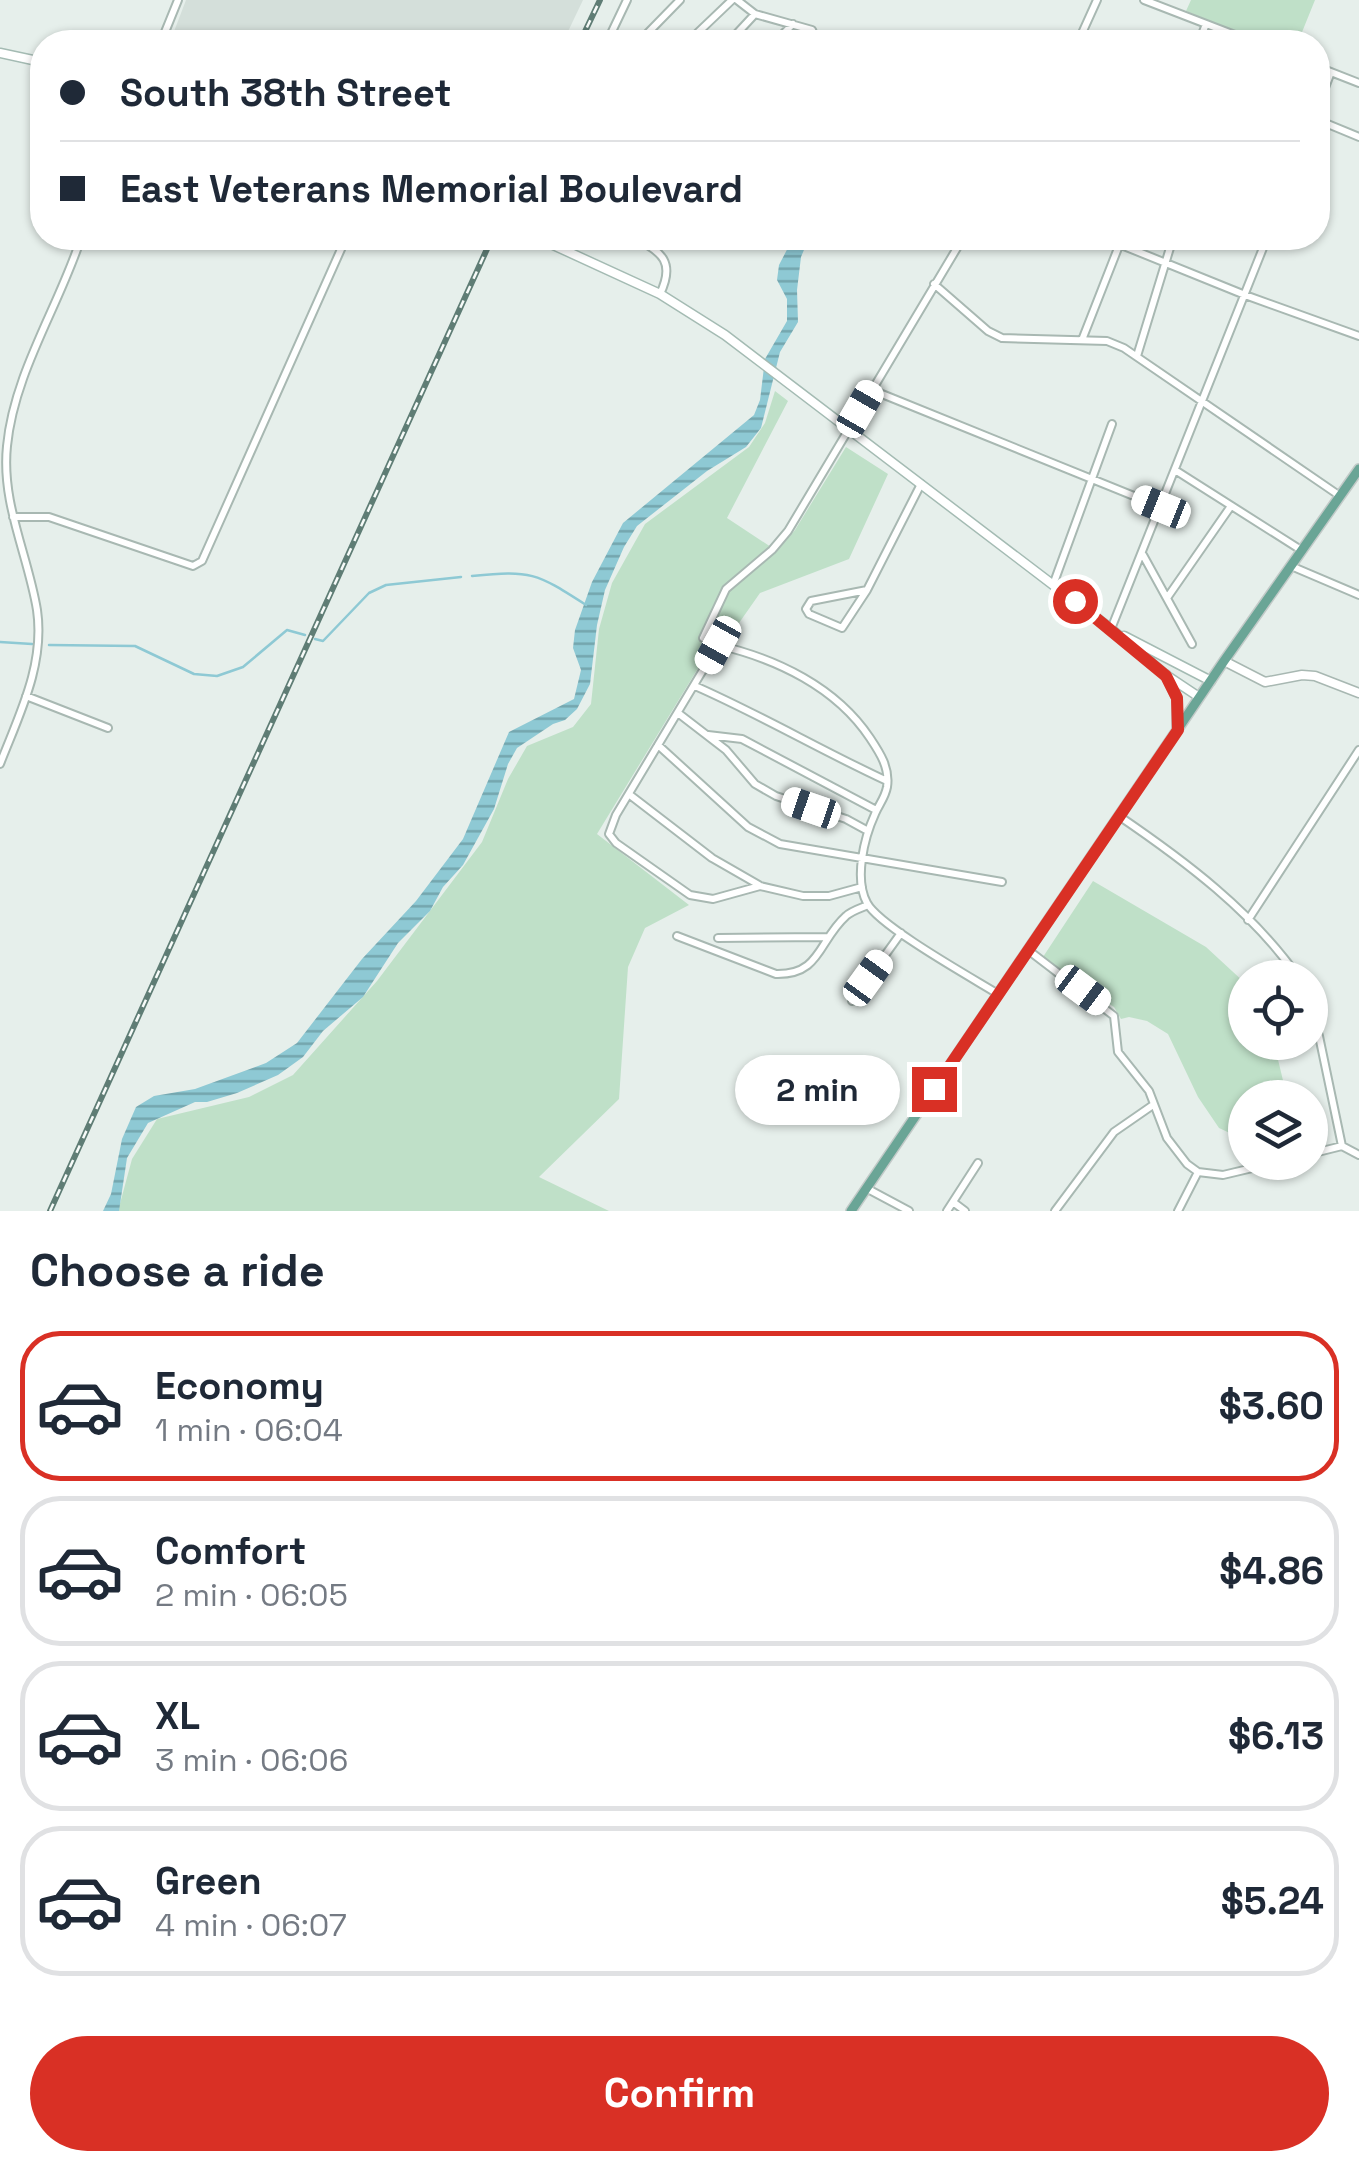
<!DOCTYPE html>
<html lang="en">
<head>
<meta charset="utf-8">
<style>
	:root { --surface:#fff; --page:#f2f2f3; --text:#1f2937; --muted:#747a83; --line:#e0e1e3; --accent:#d93025 }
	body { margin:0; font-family:"Space Grotesk",sans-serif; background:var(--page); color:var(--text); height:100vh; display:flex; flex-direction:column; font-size:38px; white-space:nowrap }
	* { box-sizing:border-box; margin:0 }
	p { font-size:32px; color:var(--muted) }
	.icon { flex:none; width:55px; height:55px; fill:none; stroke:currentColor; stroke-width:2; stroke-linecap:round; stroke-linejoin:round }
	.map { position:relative; height:1211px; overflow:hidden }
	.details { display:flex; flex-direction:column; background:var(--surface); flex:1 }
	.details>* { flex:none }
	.hud { position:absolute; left:30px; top:30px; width:1300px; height:220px; border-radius:40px; box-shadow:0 2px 8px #0004; display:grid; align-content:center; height:220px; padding:0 30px; background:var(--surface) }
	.fabs { position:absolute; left:1228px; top:960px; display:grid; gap:20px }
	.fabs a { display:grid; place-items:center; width:100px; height:100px; border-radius:50%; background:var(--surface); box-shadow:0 2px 8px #0004; font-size:50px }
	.end { position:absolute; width:45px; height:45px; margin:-22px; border:12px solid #d93025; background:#fff; box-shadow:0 0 0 5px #fff }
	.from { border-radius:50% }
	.bubble { position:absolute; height:70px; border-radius:35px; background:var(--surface); box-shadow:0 2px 8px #0004; font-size:32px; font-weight:700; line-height:70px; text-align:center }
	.car { position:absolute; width:30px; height:60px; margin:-30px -15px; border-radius:12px; box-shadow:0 0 8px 2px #0007; background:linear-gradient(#fff 24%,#345 0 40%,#fff 0 76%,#345 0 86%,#fff 0) }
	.hud b { display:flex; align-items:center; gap:35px; height:95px; font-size:38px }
	.hud b+b { border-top:2px solid var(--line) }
	.hud i { width:25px; height:25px; background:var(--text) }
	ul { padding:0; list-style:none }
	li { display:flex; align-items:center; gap:30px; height:150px; margin:0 20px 15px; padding:0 10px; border:5px solid var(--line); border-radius:40px }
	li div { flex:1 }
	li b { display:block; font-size:38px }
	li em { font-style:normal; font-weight:700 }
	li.on { border-color:var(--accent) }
	li>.icon { width:90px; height:90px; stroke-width:1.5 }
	h2 { padding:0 30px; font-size:45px; line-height:120px }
	.button { display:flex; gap:20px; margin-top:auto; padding:20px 30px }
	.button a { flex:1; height:115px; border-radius:60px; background:var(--accent); color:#fff; font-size:40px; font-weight:700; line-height:115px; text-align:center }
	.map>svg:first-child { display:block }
	.built { fill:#d4dfda }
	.park { fill:#bfe0c8 }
	.water { fill:url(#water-rules) }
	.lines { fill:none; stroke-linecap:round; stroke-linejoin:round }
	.stream { stroke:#8ec9d4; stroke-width:2.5 }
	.minor-casing { stroke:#a8b8b2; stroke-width:10 }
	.tertiary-casing { stroke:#a8b8b2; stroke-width:11 }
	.secondary-casing { stroke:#a4bbb3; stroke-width:11 }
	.primary-casing { stroke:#c2cac8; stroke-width:12 }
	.minor { stroke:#fff; stroke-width:6 }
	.tertiary { stroke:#fff; stroke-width:8 }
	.secondary { stroke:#fff; stroke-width:8 }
	.primary { stroke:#6aa596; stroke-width:9 }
	.rail-casing { stroke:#5f7d75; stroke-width:6 }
	.rail { stroke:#f7fbf9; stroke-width:2.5; stroke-dasharray:8; stroke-linecap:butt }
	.route { stroke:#d93025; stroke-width:12 }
</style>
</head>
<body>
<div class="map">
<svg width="1359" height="1211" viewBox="0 0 1359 1211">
	<defs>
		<pattern id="water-rules" width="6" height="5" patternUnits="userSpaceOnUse" patternTransform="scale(2.5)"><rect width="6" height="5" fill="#8ec9d4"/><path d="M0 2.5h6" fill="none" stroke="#74a5ad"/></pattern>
	</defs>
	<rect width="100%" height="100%" fill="#e6efeb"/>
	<path class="built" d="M186,0H583L563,42H170Z"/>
	<path class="park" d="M1191,0H1315L1298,42H1258L1186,11Z
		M775,391L788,401L727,518L777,551L795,530L846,447L888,474L849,559L760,593L739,623L725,624L597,834L689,905L645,928L628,967L619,1099L539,1177L609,1211H118L132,1159L157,1119L249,1097L293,1075L377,981L482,842L508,779L527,746L573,727L591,704L599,629L612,583L645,524L749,447L765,423Z
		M1093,881L1206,947L1245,983V1042L1274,1043L1287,1097L1245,1098V1130L1234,1135L1219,1128L1198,1097L1168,1034L1147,1021L1129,1017L1121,1019L1114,1007L1041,960Z"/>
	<path class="water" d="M793,238H809L801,257L797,290L798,322L780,352L761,428L746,447L707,471L637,526L624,547L605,590L597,625L590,684L577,709L565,720L553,724L517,748L508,764L494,809L463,865L443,887L430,911L398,943L363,997L323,1031L303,1057L278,1075L237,1093L207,1102H195L148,1123L127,1158L119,1211H103L111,1194L122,1139L136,1107L154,1096L195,1089L266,1063L297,1043L362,959L416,901L463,839L509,732L574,699L581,670L573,648L575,630L592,582L623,523L754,415L760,400L765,359L787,321V299L777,280L779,265Z"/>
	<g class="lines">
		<path class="stream" d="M472,576C532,570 536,573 586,605
			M315,639L323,641L369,593L386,585L461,577
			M0,642L32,644
			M49,645L135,646L194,674L217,676L243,667L287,630L305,635"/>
		<defs>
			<path id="minor" d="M737,0L755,14L812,30L817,42
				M1144,0L1253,42
				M161,42L178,0
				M607,42L627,0
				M639,42L680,0
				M688,42L732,0
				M729,42L755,14
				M775,42L793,24
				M1078,42L1097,0
				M1199,42L1206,24
				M1318,67L1359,83
				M1318,106L1331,72
				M1318,120L1359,137
				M635,238C663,252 675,263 660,294
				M1104,238L1245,295L1359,336
				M934,284L988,331L1002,338L1107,341L1124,348L1340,496
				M1082,340L1122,238
				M1137,356L1173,238
				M872,390L1161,507
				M1175,470L1301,550
				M13,517H49L193,566L202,561L346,238
				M1143,555L1192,644
				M1291,566L1359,595
				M1053,585L1112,424
				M867,590L842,628L809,614L806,609L811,601Z
				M867,590L921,484
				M1167,598L1231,506
				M1111,629L1267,238
				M703,638L726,589L772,550L788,531L963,238
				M695,686C761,715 822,751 887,781
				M26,696L108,728
				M678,713L726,750L755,784L776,796L846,819L868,831
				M708,735L742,739L876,810
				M658,745L748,827L780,844L1002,882
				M0,764C19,715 45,665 37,610C28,555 1,503 7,446C14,373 59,306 81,238
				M630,795L712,858L759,885
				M1119,816C1185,861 1252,911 1299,978
				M862,887L829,896H803L760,886L713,899L690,895L616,843L609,834L616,815L718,645C777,659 836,687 870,738C880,753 890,768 887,787C885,798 879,804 875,814C864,838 854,879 867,903C879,926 972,978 998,994
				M1248,920L1359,750
				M677,936L776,974C821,975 818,941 846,916C851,911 861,908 868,905
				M718,938L828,937
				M1028,950L1114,1016L1118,1052L1149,1091L1167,1138L1187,1164L1198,1172L1223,1175L1278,1162
				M852,1001L901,933
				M1310,1007L1319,1036L1342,1146L1359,1155
				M1310,1154L1342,1146
				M866,1188L909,1211
				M953,1202L965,1211
				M947,1211L978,1163
				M1055,1211L1114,1132L1153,1105
				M1178,1211L1198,1172"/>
			<path id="tertiary" d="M1224,661L1265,682L1302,675L1315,676L1359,693"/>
			<path id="secondary" d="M0,53L42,62
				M538,238L660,294L725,335L1111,629L1166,675L1199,697
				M1124,636L1211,681"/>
			<path id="primary" d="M1166,675L1177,698V730
				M851,1211L1224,661L1359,469"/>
		</defs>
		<use href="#minor" class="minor-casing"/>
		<use href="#tertiary" class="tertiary-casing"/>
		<use href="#secondary" class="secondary-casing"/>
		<use href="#primary" class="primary-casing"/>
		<use href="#minor" class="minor"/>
		<use href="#tertiary" class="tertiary"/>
		<use href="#secondary" class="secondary"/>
		<use href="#primary" class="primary"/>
		<defs>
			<path id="rail" d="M580,42L600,0
				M50,1211L492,238"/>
		</defs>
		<use href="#rail" class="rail-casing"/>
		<use href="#rail" class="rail"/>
	</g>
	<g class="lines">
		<path class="route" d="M934,1089L1178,730L1177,698L1166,676L1075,601"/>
	</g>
</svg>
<div class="fabs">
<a><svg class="icon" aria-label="locate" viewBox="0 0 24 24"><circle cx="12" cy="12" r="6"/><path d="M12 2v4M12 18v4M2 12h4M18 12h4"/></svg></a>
<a><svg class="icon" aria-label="layers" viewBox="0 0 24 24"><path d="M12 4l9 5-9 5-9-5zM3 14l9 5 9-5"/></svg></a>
</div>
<i class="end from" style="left:1075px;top:601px"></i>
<i class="end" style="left:934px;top:1089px"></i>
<div class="bubble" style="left:735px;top:1055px;width:165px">2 min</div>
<i class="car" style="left:860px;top:409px;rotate:30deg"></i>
<i class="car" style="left:1161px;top:507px;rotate:292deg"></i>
<i class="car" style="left:718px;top:645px;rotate:209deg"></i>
<i class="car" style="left:811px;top:808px;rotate:289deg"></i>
<i class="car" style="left:868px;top:978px;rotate:36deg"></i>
<i class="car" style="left:1083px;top:990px;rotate:127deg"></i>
<div class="hud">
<b><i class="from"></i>South 38th Street</b>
<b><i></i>East Veterans Memorial Boulevard</b>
</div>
</div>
<section class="details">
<h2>Choose a ride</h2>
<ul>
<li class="on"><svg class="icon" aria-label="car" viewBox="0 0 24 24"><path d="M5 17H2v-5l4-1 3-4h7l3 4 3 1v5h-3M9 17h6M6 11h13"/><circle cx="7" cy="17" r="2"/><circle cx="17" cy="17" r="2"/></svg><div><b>Economy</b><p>1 min · 06:04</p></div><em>$3.60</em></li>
<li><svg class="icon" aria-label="car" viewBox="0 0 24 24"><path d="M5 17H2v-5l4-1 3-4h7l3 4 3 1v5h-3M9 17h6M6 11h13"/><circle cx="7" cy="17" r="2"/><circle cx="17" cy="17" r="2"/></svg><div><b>Comfort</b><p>2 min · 06:05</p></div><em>$4.86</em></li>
<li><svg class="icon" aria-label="car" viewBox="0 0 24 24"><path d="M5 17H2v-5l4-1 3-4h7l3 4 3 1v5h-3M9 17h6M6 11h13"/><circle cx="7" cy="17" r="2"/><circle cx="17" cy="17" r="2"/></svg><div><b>XL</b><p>3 min · 06:06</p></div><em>$6.13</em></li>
<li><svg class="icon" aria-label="car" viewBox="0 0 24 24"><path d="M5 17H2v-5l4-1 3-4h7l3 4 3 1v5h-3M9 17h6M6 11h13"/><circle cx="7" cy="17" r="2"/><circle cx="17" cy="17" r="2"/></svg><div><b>Green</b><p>4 min · 06:07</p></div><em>$5.24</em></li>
</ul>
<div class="button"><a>Confirm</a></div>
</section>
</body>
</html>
